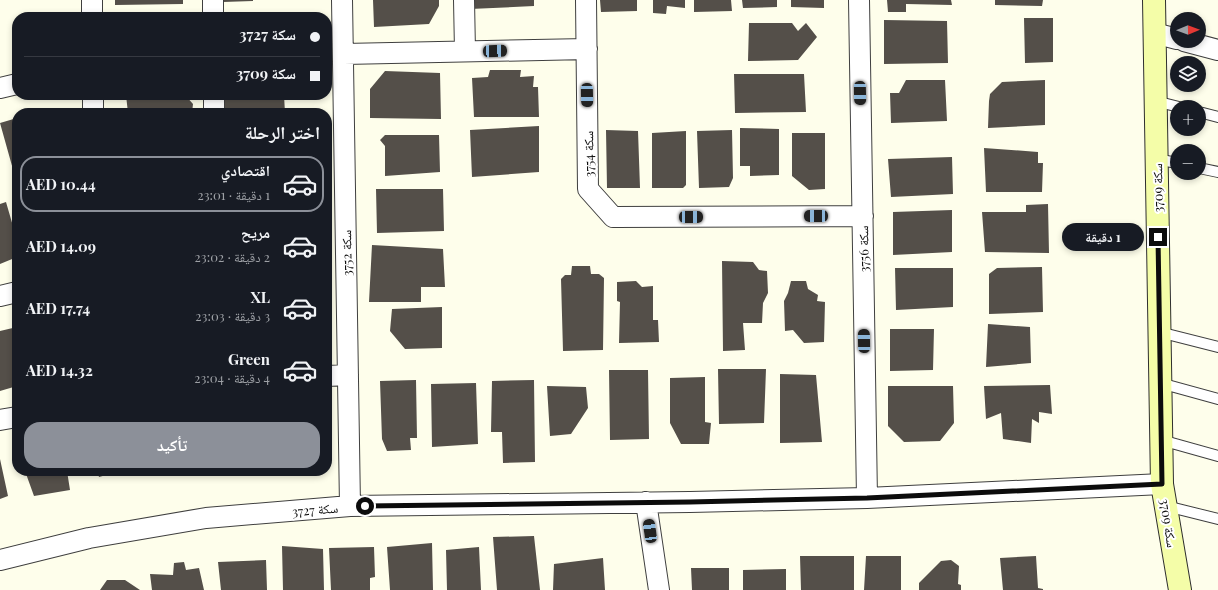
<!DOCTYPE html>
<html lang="ar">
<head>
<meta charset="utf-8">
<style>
	:root { --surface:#171b24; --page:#20242c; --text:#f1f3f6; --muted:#9ea1a6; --line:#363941; --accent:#8c9099 }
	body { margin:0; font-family:"Playfair Display","Noto Naskh Arabic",serif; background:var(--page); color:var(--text); direction:rtl; height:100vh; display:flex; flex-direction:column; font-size:15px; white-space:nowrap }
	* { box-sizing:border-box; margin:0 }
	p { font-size:13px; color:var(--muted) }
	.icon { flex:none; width:22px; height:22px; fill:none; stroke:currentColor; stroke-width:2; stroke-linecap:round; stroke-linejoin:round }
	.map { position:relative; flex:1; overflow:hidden; direction:ltr }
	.panel { position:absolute; left:12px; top:108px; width:320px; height:368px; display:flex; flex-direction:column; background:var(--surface); border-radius:16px; box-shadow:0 2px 6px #0003; direction:rtl }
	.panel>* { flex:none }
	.hud { position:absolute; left:12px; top:12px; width:320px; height:88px; border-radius:16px; box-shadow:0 2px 6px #0003; direction:rtl; display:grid; align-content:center; height:88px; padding:0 12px; background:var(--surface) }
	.needle { width:26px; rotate:89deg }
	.tools { position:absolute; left:1170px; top:12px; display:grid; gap:8px }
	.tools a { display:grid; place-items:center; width:36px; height:36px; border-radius:50%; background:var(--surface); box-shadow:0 2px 6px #0003; font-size:20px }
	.end { position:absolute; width:18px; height:18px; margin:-9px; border:5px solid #0c0c0c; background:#fff; box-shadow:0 0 0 2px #fff }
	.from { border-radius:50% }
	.bubble { position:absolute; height:28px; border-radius:14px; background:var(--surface); box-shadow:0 2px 6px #0003; font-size:13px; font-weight:700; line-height:28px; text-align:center; direction:rtl }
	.car { position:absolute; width:12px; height:24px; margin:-12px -6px; border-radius:5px; box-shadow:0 0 3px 1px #0007; background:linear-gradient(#222 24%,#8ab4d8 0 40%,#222 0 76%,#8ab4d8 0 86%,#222 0) }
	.hud b { display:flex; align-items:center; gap:14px; height:38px; font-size:15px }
	.hud b+b { border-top:1px solid var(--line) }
	.hud i { width:10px; height:10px; background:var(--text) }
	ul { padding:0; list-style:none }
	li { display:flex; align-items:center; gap:12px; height:56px; margin:0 8px 6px; padding:0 4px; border:2px solid transparent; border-radius:16px }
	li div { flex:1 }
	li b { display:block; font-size:15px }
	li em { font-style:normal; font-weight:700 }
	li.current { border-color:var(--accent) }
	li>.icon { width:36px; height:36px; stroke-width:1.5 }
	h2 { padding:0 12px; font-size:18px; line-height:48px }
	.cta { display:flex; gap:8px; margin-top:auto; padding:8px 12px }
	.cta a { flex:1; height:46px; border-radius:16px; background:var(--accent); color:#fff; font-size:16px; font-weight:700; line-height:46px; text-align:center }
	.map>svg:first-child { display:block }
	.building { fill:#544f49 }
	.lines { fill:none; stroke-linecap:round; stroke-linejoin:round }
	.lane-casing { stroke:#3f3f3f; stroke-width:12 }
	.street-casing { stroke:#3f3f3f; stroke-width:22 }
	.secondary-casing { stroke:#2e2e2e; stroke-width:24 }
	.lane { stroke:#fff; stroke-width:10 }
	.street { stroke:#fff; stroke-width:20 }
	.secondary { stroke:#f4fda8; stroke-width:22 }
	.route { stroke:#0c0c0c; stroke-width:5 }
	.labels { text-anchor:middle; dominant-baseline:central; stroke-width:4; stroke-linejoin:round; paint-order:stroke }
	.street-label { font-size:13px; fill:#0c0c0c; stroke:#fff }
</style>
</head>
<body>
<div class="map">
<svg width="1218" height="590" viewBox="0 0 1218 590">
	<rect width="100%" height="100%" fill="#fefeeb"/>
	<path class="building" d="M115,0H183V4L115,5Z
		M223,0H253V1L223,2Z
		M373,0H439V6L429,24L374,27Z
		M470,0H534V6L470,9Z
		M600,0H637V11L601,12Z
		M653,0H685V8L667,6L666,14L653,13Z
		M694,0H731L732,11L694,12Z
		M742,0H777V7L743,8Z
		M791,0H824V8L791,7Z
		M887,0H951L952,5L906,4V12H888Z
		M995,0H1043L1042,6L995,5Z
		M1024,18H1053V62L1025,63Z
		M884,20L947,21L948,63L884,64Z
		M749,23H792L798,31L806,23L817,37L798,60L748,61Z
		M490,70H521L520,77L534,76L533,87H538L539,117H474L472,78L488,77Z
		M385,71L440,73L441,119L370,118V89Z
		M734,74H804L806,112L735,113Z
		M906,80H945L947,121L891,123L890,93H899Z
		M1045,80V125L988,128L989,101L990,94L1002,82Z
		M126,95H185L193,104L192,113H128Z
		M223,95H284L285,113H223Z
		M17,118V172L14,173L0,123Z
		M539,126V172L472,177L470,130Z
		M740,128L779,129V175L750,176V166H740Z
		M606,130L638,131L640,188H607Z
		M732,130L733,178L729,187L699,188L697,131Z
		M686,131V185L683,188H652V133Z
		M792,133H825V189L809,190L792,176Z
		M385,135H439L440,172L385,176V146L380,140Z
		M984,148L1038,152V163H1043L1042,192H986Z
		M952,157L953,194L891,197L888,159Z
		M376,189H443L444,231L377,233Z
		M6,202L17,240V257L0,264V204Z
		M1048,204L1049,253L985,252L982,212H1026V205Z
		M952,210V252L893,255V212Z
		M372,245L443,249L445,287H421V302H369Z
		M722,261L753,262L759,270L767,271L768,293L763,303L762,323H743L745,350L723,351Z
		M572,266H590L591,274H599L604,278L603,350L563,351L561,279L565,275H571Z
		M1042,267L1043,312L989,314V274L997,268Z
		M895,268H953V307L896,310Z
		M636,281L642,287L653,286V320H658L659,342L619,343L620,302L617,301V282Z
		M791,281H806L808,289L818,295L817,301L825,302L824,342L804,343L793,330L785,331L784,301L788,293Z
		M442,307V348L405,349L390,331L392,309Z
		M988,324L1030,327L1031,363L986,367Z
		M17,327V386L0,391V331Z
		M890,329H934L933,370L890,371Z
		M718,369H766L764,423L719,424Z
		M609,370H648L649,439L610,440Z
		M780,374L816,375L822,442L780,443Z
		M705,377V422L711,423L709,444H681L670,423V378Z
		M416,380L417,438H410L411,450L387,451L382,439L380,381Z
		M534,380L535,462L503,463L502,432H491L492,381Z
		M476,383L478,444L432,447L431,384Z
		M1050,385L1052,414L1039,412V423L1032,419L1031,443L1003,439L1001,413L986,419L984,386Z
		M547,386L586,387L588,408L571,434L550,436Z
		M888,386H953L954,423L940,441L904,442L888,426Z
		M0,459L8,496L0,499Z
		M25,471H67L70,490L34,496Z
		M97,471H121L99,477Z
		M153,471H182V472L155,475Z
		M534,536L540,590H497L493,537Z
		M432,543L433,590H390L387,547Z
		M282,546L323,549L324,590H283Z
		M374,547L375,577L370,578V590H331L329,548Z
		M479,547L481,590H447L446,550Z
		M800,556H854V590H801Z
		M866,556H901V590H864Z
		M1036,556L1038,588L1043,589V590H1003L1000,558Z
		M603,558L605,590H553L554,564Z
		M266,560L267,590H221L218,562Z
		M951,560L959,566L958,584L961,585V590H919V583L941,561Z
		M184,562L186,570L199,568L204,590H152L150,574L173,575L174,563Z
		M691,568H729V590H692Z
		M786,569V590H743V570Z
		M107,580H125L140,590H100Z"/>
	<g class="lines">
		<defs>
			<path id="lane" d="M1155,101L1179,107
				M1199,112L1218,117
				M1156,159L1177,163
				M1199,168L1218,172
				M1159,332L1218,347
				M1160,383L1218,399
				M1161,440L1218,456
				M1166,506L1218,519"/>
			<path id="street" d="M92,0V17
				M213,0V17
				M342,0L350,506
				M464,0L465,51
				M586,0L588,189L613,217L863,216
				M859,0L867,498
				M1154,33L1177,39
				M1184,41L1218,50
				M344,54L587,49
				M0,88L17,84
				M93,95V113
				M214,95V113
				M0,296L17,292
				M327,376L348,375
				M0,420L17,417
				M646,502L659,590
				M0,560L89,538L206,518L350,506L690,502L867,498L1162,484"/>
			<path id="secondary" d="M1154,0L1162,484L1180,590"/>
		</defs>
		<use href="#lane" class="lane-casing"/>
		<use href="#street" class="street-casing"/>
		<use href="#secondary" class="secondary-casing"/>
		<use href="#lane" class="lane"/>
		<use href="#street" class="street"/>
		<use href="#secondary" class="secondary"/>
	</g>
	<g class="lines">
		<path class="route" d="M365,506L690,502L867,498L1162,484L1158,237"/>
	</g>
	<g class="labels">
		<g class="street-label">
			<text transform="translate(588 154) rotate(-91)">سكة 3754</text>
			<text transform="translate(1157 188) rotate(-91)">سكة 3709</text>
			<text transform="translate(863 249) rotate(-91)">سكة 3756</text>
			<text transform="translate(346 253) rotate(-91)">سكة 3752</text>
			<text transform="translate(315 509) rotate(-5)">سكة 3727</text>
			<text transform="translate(1169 523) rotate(81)">سكة 3709</text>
		</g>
	</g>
</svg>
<div class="tools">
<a><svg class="needle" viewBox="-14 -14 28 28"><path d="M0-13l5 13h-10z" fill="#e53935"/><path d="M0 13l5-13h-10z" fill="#9ea1a6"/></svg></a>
<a><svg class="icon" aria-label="layers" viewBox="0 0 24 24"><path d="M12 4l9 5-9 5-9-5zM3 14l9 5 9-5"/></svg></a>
<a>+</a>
<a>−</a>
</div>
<i class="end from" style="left:365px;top:506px"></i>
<i class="end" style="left:1158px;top:237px"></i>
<div class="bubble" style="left:1062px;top:223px;width:82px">1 دقيقة</div>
<i class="car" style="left:495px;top:51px;rotate:88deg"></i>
<i class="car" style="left:860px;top:93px;rotate:179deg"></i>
<i class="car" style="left:587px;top:95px;rotate:179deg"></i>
<i class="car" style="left:816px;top:216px;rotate:270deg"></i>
<i class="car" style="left:691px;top:217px;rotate:90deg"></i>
<i class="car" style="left:864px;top:341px;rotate:359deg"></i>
<i class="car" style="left:650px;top:531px;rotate:352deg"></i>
<div class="hud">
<b><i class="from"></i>سكة 3727</b>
<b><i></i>سكة 3709</b>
</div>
<section class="panel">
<h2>اختر الرحلة</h2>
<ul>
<li class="current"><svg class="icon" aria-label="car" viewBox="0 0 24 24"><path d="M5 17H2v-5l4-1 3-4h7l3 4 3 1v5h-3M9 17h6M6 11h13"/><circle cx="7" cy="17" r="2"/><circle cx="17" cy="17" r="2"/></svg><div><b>اقتصادي</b><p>1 دقيقة · 23:01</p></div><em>AED 10.44</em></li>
<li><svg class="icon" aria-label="car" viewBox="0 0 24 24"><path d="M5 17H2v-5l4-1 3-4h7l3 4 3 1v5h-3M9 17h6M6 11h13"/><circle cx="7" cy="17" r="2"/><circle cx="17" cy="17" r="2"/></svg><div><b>مريح</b><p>2 دقيقة · 23:02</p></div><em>AED 14.09</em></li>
<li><svg class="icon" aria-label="car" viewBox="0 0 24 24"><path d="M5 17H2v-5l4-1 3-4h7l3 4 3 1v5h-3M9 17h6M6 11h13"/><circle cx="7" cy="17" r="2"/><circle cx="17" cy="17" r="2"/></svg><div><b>XL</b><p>3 دقيقة · 23:03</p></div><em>AED 17.74</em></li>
<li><svg class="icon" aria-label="car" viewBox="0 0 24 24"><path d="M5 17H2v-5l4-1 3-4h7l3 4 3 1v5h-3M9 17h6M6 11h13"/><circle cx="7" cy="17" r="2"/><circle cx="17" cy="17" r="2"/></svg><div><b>Green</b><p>4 دقيقة · 23:04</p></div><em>AED 14.32</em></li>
</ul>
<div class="cta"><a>تأكيد</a></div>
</section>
</div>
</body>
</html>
